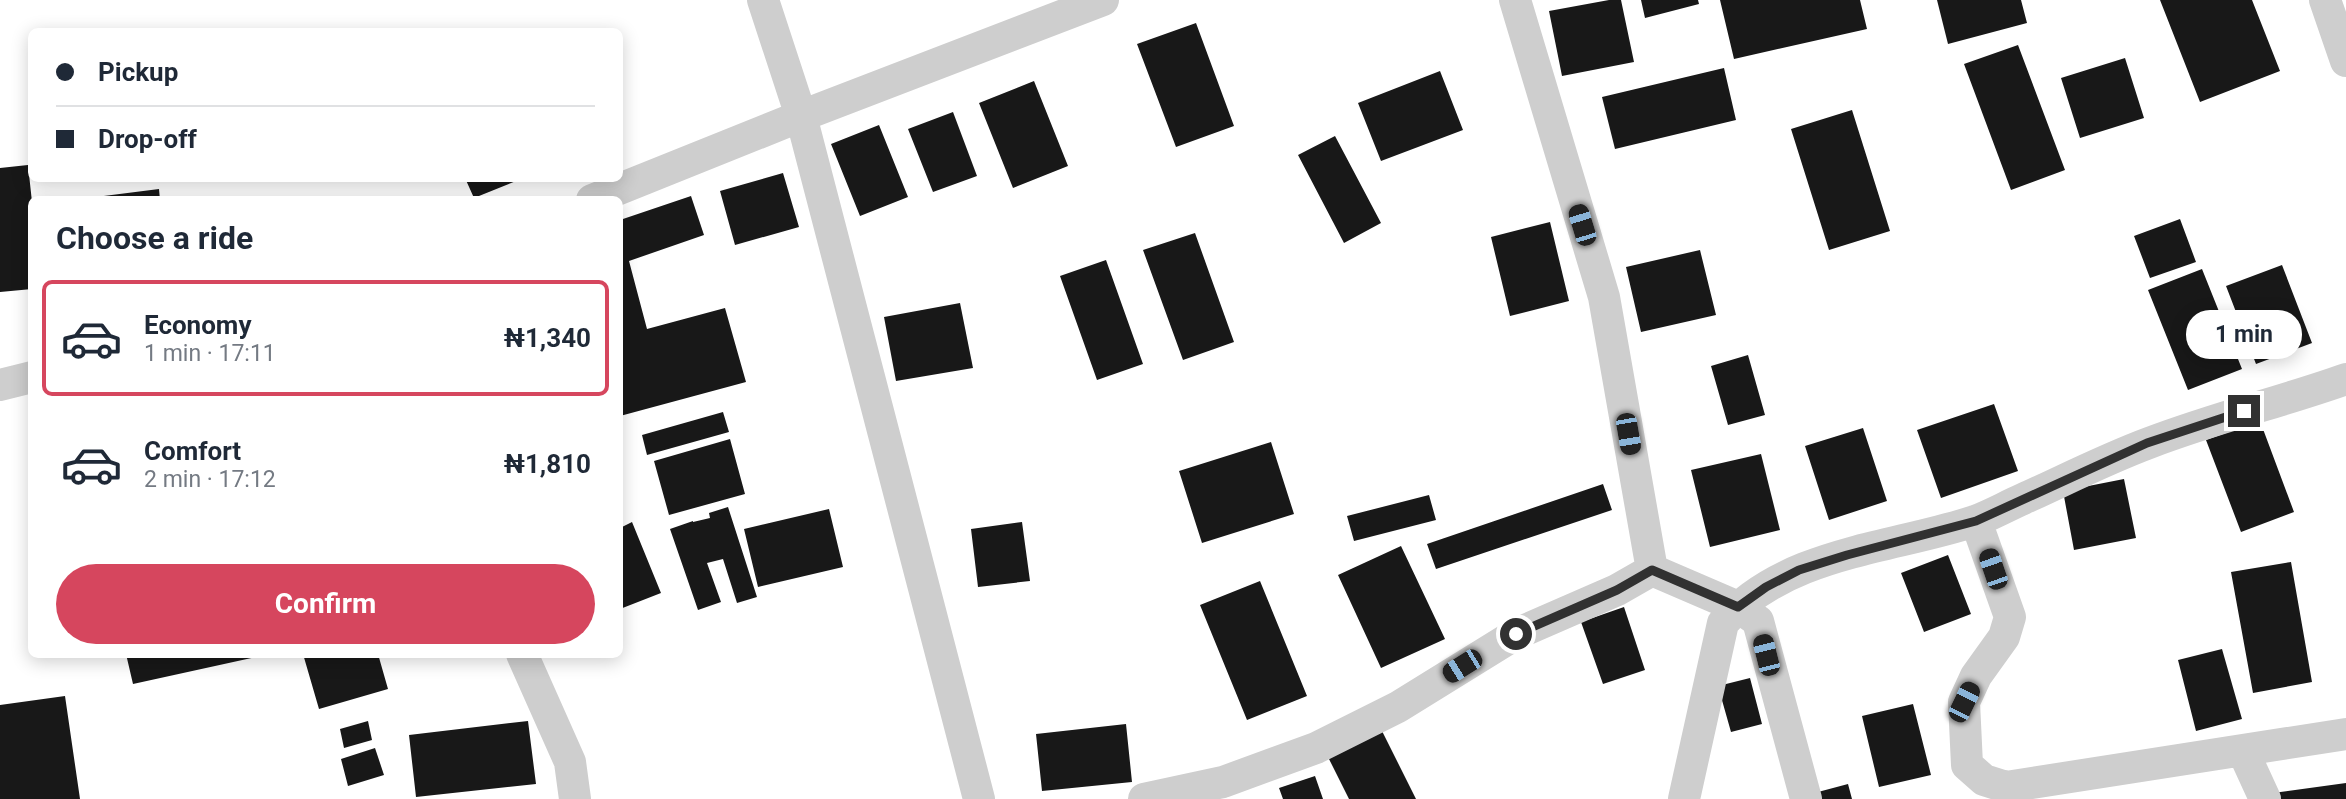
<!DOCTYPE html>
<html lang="en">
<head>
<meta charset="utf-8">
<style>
	:root { --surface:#fff; --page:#f6f6f7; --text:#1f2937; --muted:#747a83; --line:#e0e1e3; --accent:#d6465e }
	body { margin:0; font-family:Roboto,sans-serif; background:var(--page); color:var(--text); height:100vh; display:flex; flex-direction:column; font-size:26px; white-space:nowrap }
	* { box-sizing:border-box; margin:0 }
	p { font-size:23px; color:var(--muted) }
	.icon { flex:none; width:38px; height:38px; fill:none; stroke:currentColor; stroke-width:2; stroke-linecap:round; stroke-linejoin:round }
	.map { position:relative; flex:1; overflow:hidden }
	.sheet { position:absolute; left:28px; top:196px; width:595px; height:462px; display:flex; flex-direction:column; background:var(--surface); border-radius:10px; box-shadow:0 4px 18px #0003 }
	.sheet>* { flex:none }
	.banner { position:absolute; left:28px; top:28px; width:595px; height:154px; border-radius:10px; box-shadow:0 4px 18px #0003; display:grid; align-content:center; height:154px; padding:0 28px; background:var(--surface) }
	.end { position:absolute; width:32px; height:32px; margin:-16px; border:9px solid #313131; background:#fff; box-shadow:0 0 0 4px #fff }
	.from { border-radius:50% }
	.bubble { position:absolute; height:49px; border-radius:24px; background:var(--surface); box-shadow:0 4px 18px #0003; font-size:23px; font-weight:700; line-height:49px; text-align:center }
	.car { position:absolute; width:21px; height:42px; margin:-21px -10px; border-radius:9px; box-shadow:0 0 5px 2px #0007; background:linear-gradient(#222 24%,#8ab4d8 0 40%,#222 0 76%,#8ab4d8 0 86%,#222 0) }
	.banner b { display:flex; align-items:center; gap:24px; height:66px; font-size:26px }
	.banner b+b { border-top:2px solid var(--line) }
	.banner i { width:18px; height:18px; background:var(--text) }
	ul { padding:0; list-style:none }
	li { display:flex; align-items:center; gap:21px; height:116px; margin:0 14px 10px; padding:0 14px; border:4px solid transparent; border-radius:10px }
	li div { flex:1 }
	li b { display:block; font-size:26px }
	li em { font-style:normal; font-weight:700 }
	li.selected { border-color:var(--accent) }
	li>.icon { width:63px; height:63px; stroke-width:1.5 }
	h2 { padding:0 28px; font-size:32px; line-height:84px }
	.action { display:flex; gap:14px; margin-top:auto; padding:14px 28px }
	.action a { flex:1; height:80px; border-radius:42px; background:var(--accent); color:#fff; font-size:28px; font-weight:700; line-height:80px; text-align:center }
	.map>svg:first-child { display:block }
	.building { fill:#181818 }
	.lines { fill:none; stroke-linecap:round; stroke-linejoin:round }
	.minor { stroke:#cecece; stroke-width:32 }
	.route { stroke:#313131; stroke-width:9 }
</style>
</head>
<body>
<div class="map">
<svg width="2346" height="799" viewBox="0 0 2346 799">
	<rect width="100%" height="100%" fill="#fff"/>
	<path class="building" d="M1609,0H1621L1634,62L1562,76L1549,11Z
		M1641,0H1698L1699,4L1645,18Z
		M1720,0H1860L1867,29L1734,59Z
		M1937,0H2021L2027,23L1948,44Z
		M2160,0H2252L2280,71L2200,102Z
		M1196,23L1234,126L1176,147L1137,44Z
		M2018,45L2065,170L2011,190L1964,64Z
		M2125,58L2144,118L2080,138L2061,78Z
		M1724,68L1736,120L1615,149L1602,97Z
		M1440,71L1463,130L1381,161L1358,103Z
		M1034,81L1068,166L1013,188L979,103Z
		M1852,110L1890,231L1829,250L1791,129Z
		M953,112L977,176L933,192L908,129Z
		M879,125L908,197L860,216L831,144Z
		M1335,136L1381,223L1344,243L1298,155Z
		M28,165L32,202V289L0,292V168Z
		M783,173L799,227L735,245L720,191Z
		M465,178H521V179L474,198Z
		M159,189L160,200H89L88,198Z
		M691,196L704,235L629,261L647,329L725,308L746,382L620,416V220Z
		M2180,219L2196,262L2150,278L2134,236Z
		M1550,222L1569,301L1510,316L1491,237Z
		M1195,233L1234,342L1183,360L1143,250Z
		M1700,250L1716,315L1641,332L1626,267Z
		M1106,260L1143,364L1097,380L1060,276Z
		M2282,265L2312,343L2256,364L2226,286Z
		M2202,269L2242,369L2188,390L2148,290Z
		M960,303L973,368L896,381L884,317Z
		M1748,355L1765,415L1728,425L1711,366Z
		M1994,404L2018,471L1941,498L1917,430Z
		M723,412L729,432L647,455L642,435Z
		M2260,421L2294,512L2241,532L2206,440Z
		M1863,428L1887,501L1829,520L1805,446Z
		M730,439L745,494L669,515L654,461Z
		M1271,442L1294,514L1202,543L1179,471Z
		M1761,454L1780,530L1710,547L1691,470Z
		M2124,479L2136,538L2074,550L2063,491Z
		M1603,484L1612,510L1436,569L1427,544Z
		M1429,495L1436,520L1354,541L1347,516Z
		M728,507L757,597L737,603L723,559L707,563L721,602L698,610L670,529L693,521V522L710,518L709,513Z
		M829,509L843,567L758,587L744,529Z
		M632,522L661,593L620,609V528Z
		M1022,522L1030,581L978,587L971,529Z
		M1401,546L1445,639L1381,668L1338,575Z
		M1948,555L1971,614L1924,632L1901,573Z
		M2291,562L2312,682L2253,693L2231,572Z
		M1260,581L1307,696L1247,720L1200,605Z
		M1624,607L1645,670L1603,684L1581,622Z
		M2222,649L2242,719L2196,731L2178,660Z
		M126,654H260V656L133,684Z
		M303,654H378L388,689L319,709Z
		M1750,678L1762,724L1731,732L1718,686Z
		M65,696L80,799H0V705Z
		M1913,704L1931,775L1879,787L1862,716Z
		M368,721L372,740L344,748L340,729Z
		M528,721L536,784L416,797L409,735Z
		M1126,724L1132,782L1042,791L1036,734Z
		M1381,729L1416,799H1349L1327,755Z
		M375,748L384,775L348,786L341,759Z
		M1315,776L1323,799H1283L1279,788Z
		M2346,783V799H2274L2273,793Z
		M1848,784L1852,799H1819L1818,792Z"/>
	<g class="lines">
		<path class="minor" d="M763,0L801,116L979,799
			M1515,0L1604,297L1652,570
			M2325,0L2346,61
			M592,200L801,116L1103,0
			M0,385L32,377
			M1976,521L2010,617L2004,637L1976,676L1964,702L1967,765L1984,780L2006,787L2346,734
			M1652,570L1738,607L1758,621L1806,799
			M522,654L570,762L575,799
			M2243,751L2265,799
			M1144,799L1223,782L1316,748L1398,707L1516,634L1617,590L1652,570
			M1684,799L1723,623C1785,552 1890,549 1975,521C1991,515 2007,506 2023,499C2065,480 2106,459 2149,443C2214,418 2281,402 2346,379"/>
	</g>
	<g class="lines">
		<path class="route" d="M1516,634L1617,590L1652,570L1738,607L1766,587L1799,570L1847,555L1976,521L2147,443L2244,411"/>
	</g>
</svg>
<i class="end from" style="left:1516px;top:634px"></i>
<i class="end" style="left:2244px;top:411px"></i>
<div class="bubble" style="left:2186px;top:310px;width:116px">1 min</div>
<i class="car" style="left:1582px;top:225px;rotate:343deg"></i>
<i class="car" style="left:1628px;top:434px;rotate:170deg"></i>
<i class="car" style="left:1993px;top:569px;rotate:341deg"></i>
<i class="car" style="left:1766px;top:655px;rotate:346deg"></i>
<i class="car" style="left:1462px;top:666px;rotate:238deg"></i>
<i class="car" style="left:1964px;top:702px;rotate:26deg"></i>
<div class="banner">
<b><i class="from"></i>Pickup</b>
<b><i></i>Drop-off</b>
</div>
<section class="sheet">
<h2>Choose a ride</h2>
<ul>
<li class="selected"><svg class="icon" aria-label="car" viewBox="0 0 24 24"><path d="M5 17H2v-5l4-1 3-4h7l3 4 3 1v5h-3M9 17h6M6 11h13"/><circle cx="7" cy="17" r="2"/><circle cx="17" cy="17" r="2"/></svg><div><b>Economy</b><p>1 min · 17:11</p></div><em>₦1,340</em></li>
<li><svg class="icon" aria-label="car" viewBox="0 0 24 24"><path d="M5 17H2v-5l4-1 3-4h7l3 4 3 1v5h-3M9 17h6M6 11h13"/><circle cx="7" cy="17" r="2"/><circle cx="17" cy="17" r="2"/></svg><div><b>Comfort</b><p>2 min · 17:12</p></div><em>₦1,810</em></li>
</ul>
<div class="action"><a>Confirm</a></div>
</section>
</div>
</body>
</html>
